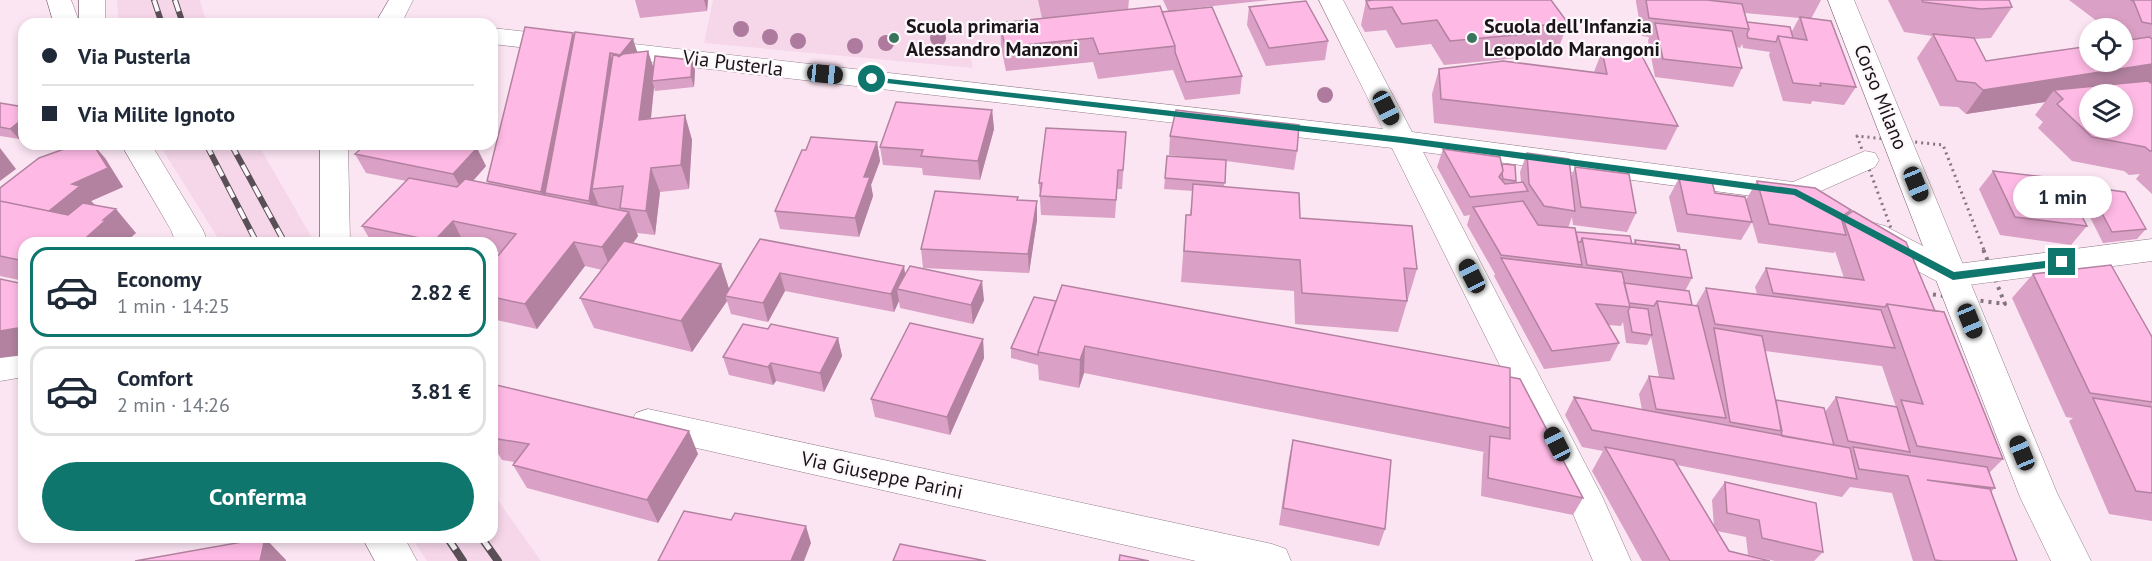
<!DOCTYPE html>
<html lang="it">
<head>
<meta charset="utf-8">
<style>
	:root { --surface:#fff; --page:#f2f2f3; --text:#1f2937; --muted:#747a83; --line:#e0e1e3; --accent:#0f766e }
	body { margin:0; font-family:"PT Sans",sans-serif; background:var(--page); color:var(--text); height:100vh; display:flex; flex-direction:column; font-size:22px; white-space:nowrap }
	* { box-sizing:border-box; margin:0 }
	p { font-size:20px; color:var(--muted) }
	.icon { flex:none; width:33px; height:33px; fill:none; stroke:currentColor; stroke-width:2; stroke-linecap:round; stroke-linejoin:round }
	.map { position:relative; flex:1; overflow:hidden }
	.side { position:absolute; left:18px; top:237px; width:480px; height:306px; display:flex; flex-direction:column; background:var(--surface); border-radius:18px; box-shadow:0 3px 9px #0003 }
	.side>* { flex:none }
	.banner { position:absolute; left:18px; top:18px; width:480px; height:132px; border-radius:18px; box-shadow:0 3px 9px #0003; display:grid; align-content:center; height:132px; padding:0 24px; background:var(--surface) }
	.fabs { position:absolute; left:2079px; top:18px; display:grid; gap:12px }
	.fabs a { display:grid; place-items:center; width:54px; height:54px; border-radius:50%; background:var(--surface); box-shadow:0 3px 9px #0003; font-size:30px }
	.end { position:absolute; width:27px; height:27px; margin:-14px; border:8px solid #0f766e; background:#fff; box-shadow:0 0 0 3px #fff }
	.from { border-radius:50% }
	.bubble { position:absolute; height:42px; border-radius:21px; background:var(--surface); box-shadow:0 3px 9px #0003; font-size:20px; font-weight:700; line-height:42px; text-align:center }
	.car { position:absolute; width:18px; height:36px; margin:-18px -9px; border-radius:8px; box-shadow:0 0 4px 2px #0007; background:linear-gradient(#222 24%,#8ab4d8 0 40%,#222 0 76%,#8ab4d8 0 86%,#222 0) }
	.banner b { display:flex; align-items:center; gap:21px; height:57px; font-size:22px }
	.banner b+b { border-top:2px solid var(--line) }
	.banner i { width:15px; height:15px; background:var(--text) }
	ul { padding:10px 0 0; list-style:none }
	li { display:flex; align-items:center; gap:18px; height:90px; margin:0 12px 9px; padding:0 12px; border:3px solid var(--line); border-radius:18px }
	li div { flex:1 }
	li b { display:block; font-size:22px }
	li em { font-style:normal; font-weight:700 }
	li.on { border-color:var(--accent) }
	li>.icon { width:54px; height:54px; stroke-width:1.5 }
	.cta { display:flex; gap:12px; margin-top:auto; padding:12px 24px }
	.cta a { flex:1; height:69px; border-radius:36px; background:var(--accent); color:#fff; font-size:24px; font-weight:700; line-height:69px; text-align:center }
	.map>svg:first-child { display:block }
	.built { fill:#f6d7ea }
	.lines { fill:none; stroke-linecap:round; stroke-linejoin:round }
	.street-casing { stroke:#927d8a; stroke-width:1 }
	.secondary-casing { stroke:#927d8a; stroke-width:1 }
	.path-far1 { stroke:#84767e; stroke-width:3; stroke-dasharray:2 4; stroke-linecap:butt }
	.path { stroke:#84767e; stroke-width:4; stroke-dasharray:3 5; stroke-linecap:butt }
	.street { fill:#fff; fill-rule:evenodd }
	.secondary { fill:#fff; fill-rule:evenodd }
	.rail-far1-casing { stroke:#5a4f56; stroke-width:6 }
	.rail-casing { stroke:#5a4f56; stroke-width:8 }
	.rail-far1 { stroke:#fdf8fb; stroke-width:4; stroke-dasharray:12; stroke-linecap:butt }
	.rail { stroke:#fdf8fb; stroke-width:5; stroke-dasharray:15; stroke-linecap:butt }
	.tree { fill:#ae7a9e }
	.wall { fill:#daa0c5; fill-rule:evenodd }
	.shaded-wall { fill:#b282a0 }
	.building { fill:#febae5; stroke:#b282a0; stroke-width:1.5; fill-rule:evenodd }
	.route { fill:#0f766e }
	.poi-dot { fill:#39745d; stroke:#fdf8fb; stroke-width:2 }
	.labels { text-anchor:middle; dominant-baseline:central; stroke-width:4.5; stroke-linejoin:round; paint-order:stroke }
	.poi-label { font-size:20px; font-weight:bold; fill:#1b1418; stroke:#fdf8fb; text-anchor:start }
	.street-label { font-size:20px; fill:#1b1418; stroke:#fdf8fb }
</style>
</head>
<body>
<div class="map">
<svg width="2152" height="561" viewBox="0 0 2152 561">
	<rect width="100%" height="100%" fill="#fce5f3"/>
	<path class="built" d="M117,0H200L207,24H119Z
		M713,0H1124L1133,33L969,49L973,68L704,43Z
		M159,144H258L315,243H221Z
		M492,492L541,561H427L411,537H492Z"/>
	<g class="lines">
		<defs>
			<path id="street" d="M47,0H71L80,24H54Z
				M389,0H413L401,24H375Z
				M1319,0H1343L1412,132L1793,182L1865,151L1875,153L1879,160L1875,167L1796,202L1423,152L1602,496L1631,561H1593L1571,509L1392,148L492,44V28L1383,129Z
				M320,144H348L350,243H320Z
				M1874,223L1885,226L1957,264L2152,239V261L1953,287L1942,284L1863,242L1859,234L1863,226Z
				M24,351V377L0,381V355Z
				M648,409L1272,544L1286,549L1291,561H1196L648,437L636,433L630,423L636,413Z"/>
			<path id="secondary" d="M79,0H105V24H79Z
				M1828,0H1854L2057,493L2091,561H2051L2020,497Z
				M121,144H151L203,230L208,243H176L171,230Z
				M362,537H404L417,561H375Z"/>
		</defs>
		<use href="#street" class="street-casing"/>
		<use href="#secondary" class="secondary-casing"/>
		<path class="path-far1" d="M1899,250L1857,136L1943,145L1984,250"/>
		<path class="path" d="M1899,249L1915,292L2005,304L1983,249"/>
		<use href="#street" class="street"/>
		<use href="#secondary" class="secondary"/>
		<defs>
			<path id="rail-far1" d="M154,0L162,24
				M175,0L183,24
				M206,144L257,243
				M231,144L285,243"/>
			<path id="rail" d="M447,537L463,561
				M481,537L498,561"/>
		</defs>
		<use href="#rail-far1" class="rail-far1-casing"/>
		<use href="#rail" class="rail-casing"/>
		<use href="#rail-far1" class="rail-far1"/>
		<use href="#rail" class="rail"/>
	</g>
	<g class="tree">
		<circle cx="741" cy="29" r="8"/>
		<circle cx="770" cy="37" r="8"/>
		<circle cx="938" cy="38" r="8"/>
		<circle cx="798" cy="41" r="8"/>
		<circle cx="886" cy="43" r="8"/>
		<circle cx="855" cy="46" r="8"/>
		<circle cx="1325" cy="95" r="8"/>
	</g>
	<path class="wall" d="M635,0H708L707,11L640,18Z
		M1038,0H1129L1128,10L1162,12L1168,11L1163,0H1270L1175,10L1242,76L1240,94L1185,100L1173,70L1098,79L1093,62L1006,71L1001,47L1000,23L1042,18Z
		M1368,0H1551L1568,23L1559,47L1522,50L1519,58L1444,65L1431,44L1396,48L1386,30L1365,32L1361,25L1366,1Z
		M1636,0H1821L1811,19L1856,87L1844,105L1812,101L1811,104L1783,101L1769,55L1770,52L1743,48L1742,44L1740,48L1737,47L1742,68L1733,87L1655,77L1648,41L1649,37L1642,36L1636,2ZM1745,13L1799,18L1791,33L1747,22Z
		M1888,0H2009L2012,7L1991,38L1974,39L1986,61L2122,62V28H2106L2069,0H2152V194L2136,179L2140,174L2129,175L2124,171L2072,161L2038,128L2043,122L2035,115L2045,102L1966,114L1958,107L1940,106L1917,58L1932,36L1904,32Z
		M1249,7L1328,41L1325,60L1266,66L1247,25Z
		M574,37L638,52L653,69L692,60L695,70L694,87L655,91L654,87L651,119L685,115L692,140L689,189L660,192L655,235L637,233L638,236L633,243L721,264L729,289L760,239L906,274L984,300L973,324L900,308L899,301L894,312L785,291L768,322L731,314L727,301L692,352L594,328L580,298L602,270L585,266L537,329L492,319V263L500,253L492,251V243H372L362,226L406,181L366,173L355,154L486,166L473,181L488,184L487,181Z
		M1602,51L1678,126L1666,150L1434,123L1432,94L1439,69L1594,72Z
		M0,103L24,107V135L19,139L0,136Z
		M992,110L994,129L980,180L923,175L922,168L883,165L880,147Z
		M1126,132L1122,189H1117L1115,218L1041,215L1039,183Z
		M1170,136L1297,151L1294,170L1226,161L1224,187L1300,218L1417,269L1398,332L1295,324L1294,291L1181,282L1186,215H1190L1193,191L1164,189L1167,156L1206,159L1169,155Z
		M877,142L880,161L871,185L873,196L859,237L780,229L775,211L806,150Z
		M1443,149L1502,164L1516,181L1515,183L1521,182L1520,172L1527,153L1571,177L1575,167L1636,213L1627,232L1573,225L1572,217L1568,228L1576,232L1632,244H1633L1635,240L1680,249L1692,278L1685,291L1692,305H1696L1706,288L1757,294L1755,287L1766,268L1844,278L1835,251L1834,253L1758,243L1752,222L1741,240L1677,232L1669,197L1679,178L1715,193L1746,200L1757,181L1851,210L1849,214L1935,311L2003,459L1989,473L1995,488L1991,492L2017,561H1913L1892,493L1850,487L1842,497L1677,465L1714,527L1712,500L1725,482L1823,552L1814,561H1775L1748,555L1746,537L1717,531L1729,551L1770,561H1642L1592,471L1603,451L1582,447L1565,415L1574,397L1642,410L1639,394L1649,376L1659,377L1651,337L1647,345L1626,343L1623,322L1621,326L1608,325L1619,343L1610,361L1544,369L1494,276L1495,274L1467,225L1470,215L1464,216L1437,167ZM1765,351L1881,366H1882L1896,407L1836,397L1825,412L1776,400Z
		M105,158L123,187L91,201L95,205L136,233L24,243V281L0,276V188Z
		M1993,171L2087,226L2071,245L2000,235L1979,189Z
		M2088,187L2146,229L2137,239L2103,243L2080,197Z
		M1018,197V200L1037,201V220L1029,273L923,268L921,249Z
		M2033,274L2152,337V521L2109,514L2069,421L2073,418L2066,417L2012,298Z
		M1056,301L1510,377L1583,498L1573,515L1481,496L1483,454L1484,452L1084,373L1079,388L1039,380L1038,365L1011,358V348Z
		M768,329L838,338L842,356L824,392L776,381L773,385L729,375L723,357Z
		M983,339L984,358L950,435L875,417L871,399Z
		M492,384L698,454L658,523L527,488L513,465L514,462L502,460L492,444Z
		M1293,440L1385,529L1379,546L1279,525L1289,458Z"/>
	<path class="shaded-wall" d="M704,0H708L707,11Z
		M573,33L582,57L545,193L553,211L552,217L541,192Z
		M633,39L641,63L628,79L620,55Z
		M648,51L656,75L652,81L654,87L648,145L639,120Z
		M610,53L618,77L592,189L601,211L599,226L589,201Z
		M692,60L695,70L694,87L691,77Z
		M2152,64V85L2054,90L2045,102L1966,114L1983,90Z
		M992,110L994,129L980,180L978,161Z
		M685,115L692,140L689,189L681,165Z
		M24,118V135L19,139L10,129Z
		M877,142L880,161L871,185L873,196L859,237L855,218L864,177Z
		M93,144L105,158L123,187L91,201L95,205L63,232L47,213L72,184Z
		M0,148L16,169L0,181Z
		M477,148L486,166L463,192L453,174Z
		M651,168L660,192L655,235L646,211Z
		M1037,201V220L1029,273L1028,254Z
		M116,209L136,233L125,243H80Z
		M629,212L638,236L612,272L602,247Z
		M453,221L464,243H435L434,241Z
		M574,242L585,266L537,329L525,304Z
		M721,264L731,295L725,296L727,301L692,352L681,321Z
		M904,266L907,285L897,289L899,301L894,312L891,294Z
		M780,273L785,291L768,322L763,303Z
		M982,281L984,300L973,324L971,305Z
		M24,327V355L0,358V331Z
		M838,338L842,356L824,392L820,373Z
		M983,339L984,358L950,435L947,417Z
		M1085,346L1084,373L1079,388L1080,360Z
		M771,363L776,381L773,385L768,367Z
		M689,431L698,454L658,523L647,500Z
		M806,526L811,543L804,561H791Z
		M265,538L286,560V561H260Z"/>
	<path class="building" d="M1373,0H1551L1568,23L1523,27L1527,34L1450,41L1437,20L1402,24L1392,7L1370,9L1366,1Z
		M1646,0H1707L1742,4L1749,29L1649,18Z
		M1922,0H2009L2012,7L1981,9L1923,2Z
		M2131,0H2152V24L2142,22L2134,2Z
		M1306,1L1328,41L1269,48L1249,7Z
		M1160,6L1175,46L1099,54L1093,38L1005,47L1000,23Z
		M1212,7L1242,76L1186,82L1175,52V46L1162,12Z
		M1800,17L1831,21L1856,87L1820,83L1821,86L1793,83L1778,36L1807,40Z
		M1747,22L1790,27L1793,38L1778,36L1776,42L1748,38L1747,34L1749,29Z
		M1655,23L1732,31L1742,68L1663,59Z
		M525,27L573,33L541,192L487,181Z
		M575,32L633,39L620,55L610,53L589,201L545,193Z
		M1933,34L1974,38L1986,61L2090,46V62H2122V41L2149,37L2152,39V64L1983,90L1975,83L1957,81Z
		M648,51L639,120L685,115L681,165L651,168L646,211L620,208L623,186L592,189L613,55L619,56L618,57L623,54Z
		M1602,51L1641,54L1678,126L1441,99L1439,69L1503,61L1607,74Z
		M655,56L692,60L691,77L652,81Z
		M2148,81L2152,84V151H2150L2145,147L2092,137L2057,104L2063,99L2054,90ZM2090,94H2122V128H2090Z
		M896,102L992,110L978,161L921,156L923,150L880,147Z
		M0,103L24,107V118L10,129L0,127Z
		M1176,110L1299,125L1297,151L1170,136Z
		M1046,128L1126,132L1123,170H1118L1116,200L1040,196L1042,183H1039Z
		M811,137L877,142L864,177H870L855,218L775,211L802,150H806Z
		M78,144H93L108,168L72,184L80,186L49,211L0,201V188L39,158Z
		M366,144H457L477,148L453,174L355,154Z
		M1443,149L1500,157L1503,171L1499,177L1505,184L1523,182L1528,191L1470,197Z
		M1527,153L1569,159L1575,211L1544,206L1529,184Z
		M1167,156L1226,160L1225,183L1165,178Z
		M1502,164L1515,165L1516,181L1503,179L1502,173L1503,171Z
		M1575,167L1629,174L1636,213L1581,207Z
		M1993,171L2062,179L2087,226L2015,217Z
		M409,178L457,187L465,179L629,212L602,247L574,242L525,304L492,297V263L516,234L453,221L434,241L362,226Z
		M1679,178L1712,182L1715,193L1745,197L1752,222L1687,214Z
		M1757,181L1815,188L1851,210L1841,217L1846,235L1769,224Z
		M1193,184L1299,193L1300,218L1412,226L1417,269L1404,268L1407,301L1302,293L1300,260L1184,251L1186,215H1191Z
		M2088,187L2125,192L2146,229L2112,232Z
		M935,191L1018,197L1017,200L1037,201L1028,254L921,249Z
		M0,201L68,215L83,203L116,209L103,220H106L80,243H24V261L0,256Z
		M1523,201L1538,225L1575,228L1582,265L1501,255L1473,207Z
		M1853,211L1906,242L1935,311L1887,304L1885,307L1773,293L1766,268L1864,280L1843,218Z
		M1576,232L1630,236L1632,244L1582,238L1581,242H1578Z
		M1582,238L1686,250L1692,278L1587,265Z
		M760,239L904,266L891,294L780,273L763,303L725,296Z
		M1635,240L1679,245L1680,249L1636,244Z
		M624,241L721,264L681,321L580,298Z
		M1501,258L1622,272L1630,307L1596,304L1619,343L1552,351Z
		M2111,265L2152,337V402L2090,393L2033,274Z
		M910,266L982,281L971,305L897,289Z
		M0,279L24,284V327L0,331Z
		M1624,283L1689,291L1692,305L1657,301L1654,306L1629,303Z
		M1062,285L1510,368V428L1085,346L1080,360L1038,352Z
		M1706,288L1881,310L1895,348L1715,324Z
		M1034,297L1056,301L1038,352V355L1011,348Z
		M1657,301L1698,306L1726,418L1656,409L1649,376L1674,379Z
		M1887,304L1944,312L2003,459L1917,446L1901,400L1923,404Z
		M1630,307L1648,309L1652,335L1632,332L1628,311Z
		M910,323L983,339L947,417L871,399Z
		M743,324L768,329L771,324L838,338L820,373L771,363L768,367L723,357Z
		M1714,328L1762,336L1782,431L1730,422Z
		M1510,377L1520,379L1583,498L1488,478L1490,436L1510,439Z
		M492,384L689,431L647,500L513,465L529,444L492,438V433L493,432L492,431Z
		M1574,397L1850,448L1857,479L1592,430Z
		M1836,397L1897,407L1910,452L1848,441Z
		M2093,398L2152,407V493L2136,491Z
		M1776,400L1824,408L1834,445L1782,436Z
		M1293,440L1391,460L1385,529L1283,508Z
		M1605,447L1674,460L1729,551L1770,561H1670Z
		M1853,447L1987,467L1995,488L1927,480L1990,489L2017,561H1943L1935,560L1908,476L1859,469Z
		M1725,482L1816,503L1823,552L1762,538L1759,520L1727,513Z
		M684,511L731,520L735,513L806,526L791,561H658Z
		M265,538L260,561H135Z
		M900,544L986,561H893Z
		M1120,555L1149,561H1119Z"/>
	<path class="route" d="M872,77L1402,137L1796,189L1954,272L2062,259L2067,262L2062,266L1953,280L1794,195L1402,143L869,81L868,79Z"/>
	<g class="poi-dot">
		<circle cx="894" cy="38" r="6"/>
		<circle cx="1472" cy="38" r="6"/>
	</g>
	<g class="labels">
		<g class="poi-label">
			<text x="906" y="26">Scuola primaria<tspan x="906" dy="23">Alessandro Manzoni</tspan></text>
			<text x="1484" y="26">Scuola dell'Infanzia<tspan x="1484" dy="23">Leopoldo Marangoni</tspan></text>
		</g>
		<g class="street-label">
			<text transform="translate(733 63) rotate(7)">Via Pusterla</text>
			<text transform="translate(1881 97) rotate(68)">Corso Milano</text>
			<text transform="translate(882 475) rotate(12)">Via Giuseppe Parini</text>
		</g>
	</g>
</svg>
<div class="fabs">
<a><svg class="icon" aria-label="locate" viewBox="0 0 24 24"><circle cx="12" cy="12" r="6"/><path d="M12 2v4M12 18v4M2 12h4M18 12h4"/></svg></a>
<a><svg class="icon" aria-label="layers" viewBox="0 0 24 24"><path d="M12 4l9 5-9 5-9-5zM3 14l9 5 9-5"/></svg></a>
</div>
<i class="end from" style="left:872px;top:79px"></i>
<i class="end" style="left:2062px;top:262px"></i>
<div class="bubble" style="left:2013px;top:176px;width:99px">1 min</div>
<i class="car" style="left:825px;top:74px;rotate:96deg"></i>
<i class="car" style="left:1386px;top:108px;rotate:153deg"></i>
<i class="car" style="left:1916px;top:184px;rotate:158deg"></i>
<i class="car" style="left:1472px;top:276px;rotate:333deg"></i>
<i class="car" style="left:1970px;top:321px;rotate:158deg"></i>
<i class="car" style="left:1557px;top:444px;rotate:333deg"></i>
<i class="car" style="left:2022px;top:453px;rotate:338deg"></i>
<div class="banner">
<b><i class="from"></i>Via Pusterla</b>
<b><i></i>Via Milite Ignoto</b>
</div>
<section class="side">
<ul>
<li class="on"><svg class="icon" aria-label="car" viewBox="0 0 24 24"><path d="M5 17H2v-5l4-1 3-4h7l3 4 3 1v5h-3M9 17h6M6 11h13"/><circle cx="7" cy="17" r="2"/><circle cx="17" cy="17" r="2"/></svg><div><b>Economy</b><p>1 min · 14:25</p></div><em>2.82 €</em></li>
<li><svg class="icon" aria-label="car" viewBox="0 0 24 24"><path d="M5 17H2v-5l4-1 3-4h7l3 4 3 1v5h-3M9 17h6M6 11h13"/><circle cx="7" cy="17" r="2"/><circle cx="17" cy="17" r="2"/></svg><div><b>Comfort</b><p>2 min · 14:26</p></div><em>3.81 €</em></li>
</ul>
<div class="cta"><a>Conferma</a></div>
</section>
</div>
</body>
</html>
